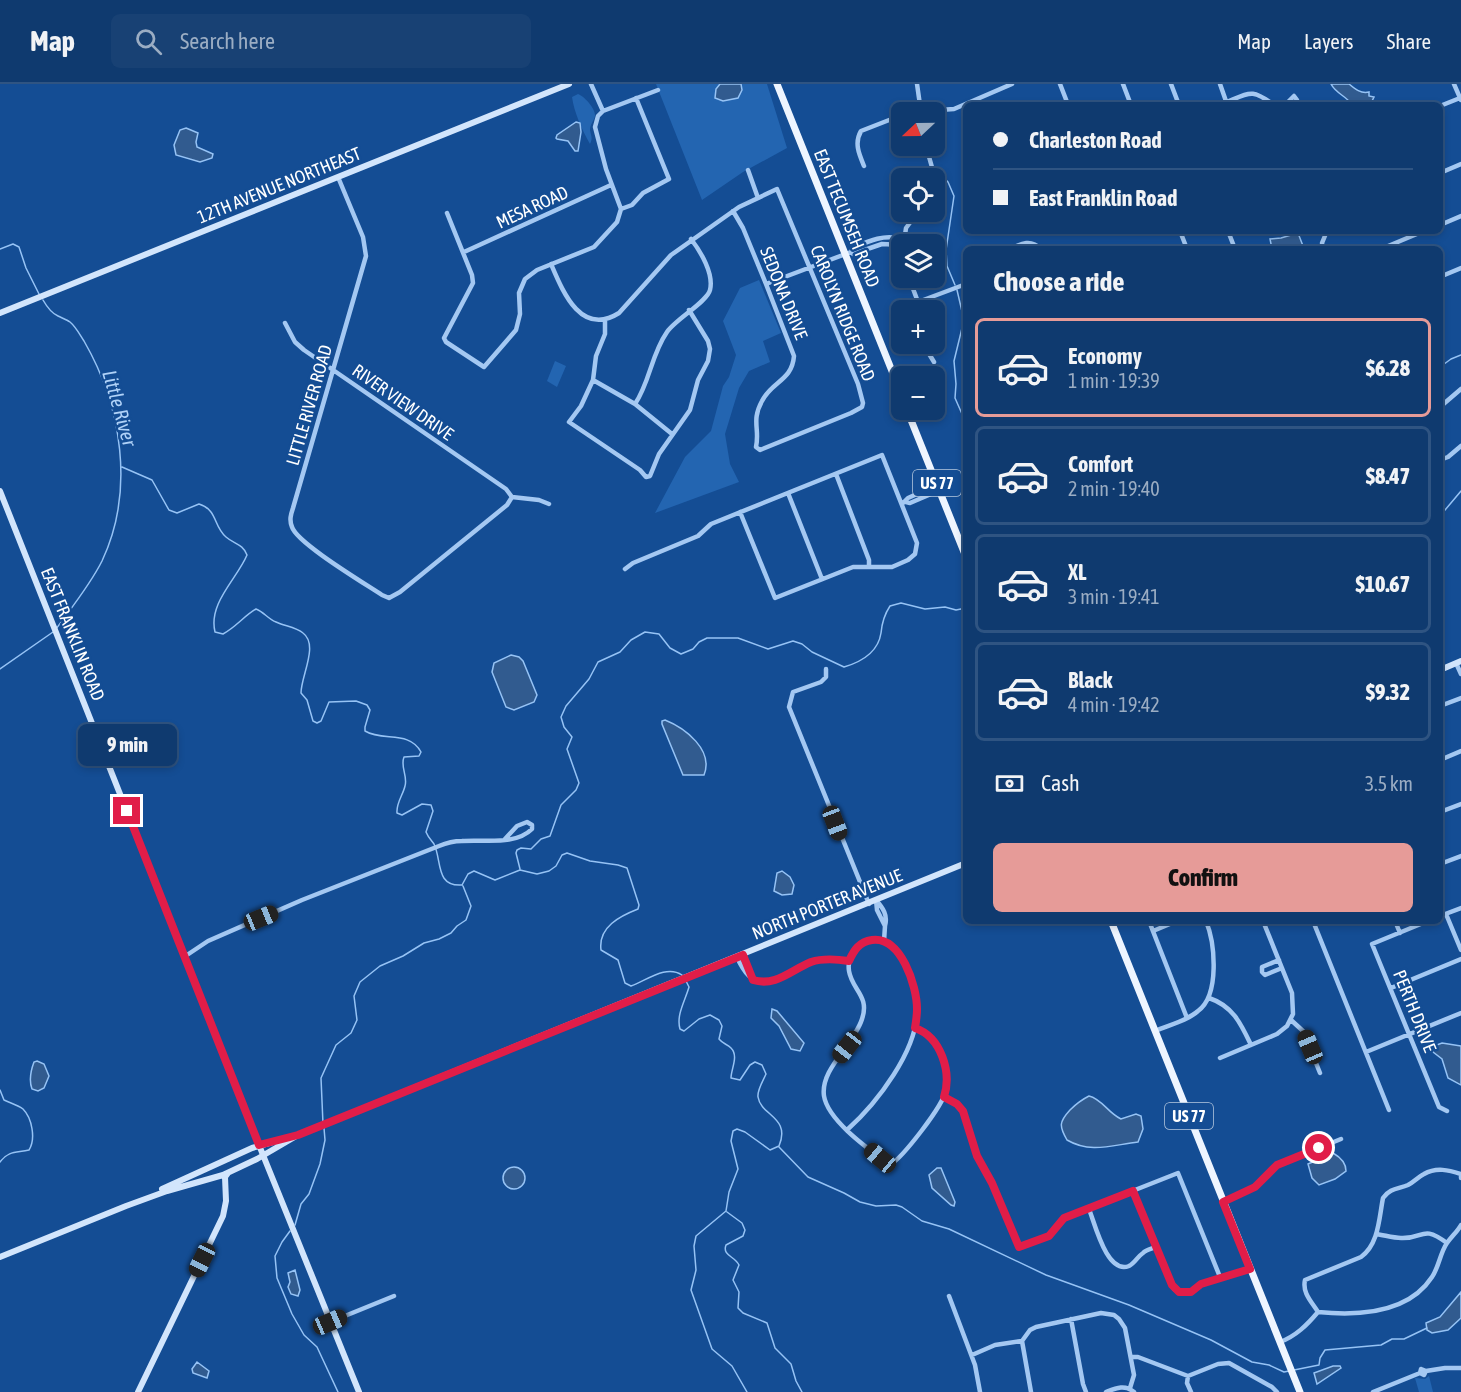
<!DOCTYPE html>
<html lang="en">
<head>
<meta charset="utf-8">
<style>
	:root { --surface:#0f3a6f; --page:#184174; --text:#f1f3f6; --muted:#9badc3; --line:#2f5482; --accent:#e69b98 }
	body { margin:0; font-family:"Asap Condensed",sans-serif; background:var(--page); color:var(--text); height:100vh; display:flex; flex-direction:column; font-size:22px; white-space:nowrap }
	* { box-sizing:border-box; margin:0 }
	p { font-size:20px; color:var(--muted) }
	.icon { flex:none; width:33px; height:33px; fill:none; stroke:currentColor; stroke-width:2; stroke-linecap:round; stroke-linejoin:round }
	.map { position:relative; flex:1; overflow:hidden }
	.drawer { position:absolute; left:963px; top:162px; width:480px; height:678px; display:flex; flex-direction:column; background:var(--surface); border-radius:9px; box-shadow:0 3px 9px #0003,0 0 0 2px var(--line) }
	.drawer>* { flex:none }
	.banner { position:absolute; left:963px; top:18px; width:480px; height:132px; border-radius:9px; box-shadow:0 3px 9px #0003,0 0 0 2px var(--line); display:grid; align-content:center; height:132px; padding:0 30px; background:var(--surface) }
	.needle { width:39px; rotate:248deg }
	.controls { position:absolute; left:891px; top:18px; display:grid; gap:12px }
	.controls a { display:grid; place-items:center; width:54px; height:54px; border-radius:9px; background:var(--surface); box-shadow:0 3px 9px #0003,0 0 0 2px var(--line); font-size:30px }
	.end { position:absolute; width:27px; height:27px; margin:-14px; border:8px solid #e11d48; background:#fff; box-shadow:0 0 0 3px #fff }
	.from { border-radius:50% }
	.bubble { position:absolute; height:42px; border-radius:9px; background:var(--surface); box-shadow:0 3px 9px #0003,0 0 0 2px var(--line); font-size:20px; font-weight:800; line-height:42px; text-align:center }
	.car { position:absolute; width:18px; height:36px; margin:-18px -9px; border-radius:8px; box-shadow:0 0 4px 2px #0007; background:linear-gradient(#222 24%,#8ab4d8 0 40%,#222 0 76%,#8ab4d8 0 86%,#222 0) }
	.banner b { display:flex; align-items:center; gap:21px; height:57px; font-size:22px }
	.banner b+b { border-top:2px solid var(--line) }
	.banner i { width:15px; height:15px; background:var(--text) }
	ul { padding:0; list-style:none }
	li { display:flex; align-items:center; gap:18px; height:99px; margin:0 12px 9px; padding:0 18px; border:3px solid var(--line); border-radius:9px }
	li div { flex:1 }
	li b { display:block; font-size:22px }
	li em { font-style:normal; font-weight:800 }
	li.selected { border-color:var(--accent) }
	li>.icon { width:54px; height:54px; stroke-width:1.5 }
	h2 { padding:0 30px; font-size:27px; line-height:72px }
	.pay { display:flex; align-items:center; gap:15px; height:66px; padding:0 30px; font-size:22px }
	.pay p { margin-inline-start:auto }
	.button { display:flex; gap:12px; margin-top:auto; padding:12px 30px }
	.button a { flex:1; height:69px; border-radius:9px; background:var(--accent); color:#111; font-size:24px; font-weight:800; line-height:69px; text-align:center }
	header { display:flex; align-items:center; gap:36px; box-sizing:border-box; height:84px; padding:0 30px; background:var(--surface); border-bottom:2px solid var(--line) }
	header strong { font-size:28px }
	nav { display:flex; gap:33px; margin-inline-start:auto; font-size:21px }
	.search { width:420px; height:54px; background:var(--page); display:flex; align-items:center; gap:15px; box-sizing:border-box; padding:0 21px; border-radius:9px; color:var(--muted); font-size:22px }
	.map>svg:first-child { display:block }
	.green { fill:#2365b1 }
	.water { fill:#315b8f; stroke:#96c3f5; stroke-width:1.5 }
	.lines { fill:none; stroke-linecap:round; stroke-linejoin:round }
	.stream { stroke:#96c3f5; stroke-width:1.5 }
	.street { stroke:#a4c8f2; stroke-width:4.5 }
	.secondary { stroke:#d2e5fc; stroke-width:6 }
	.primary { stroke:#eef5ff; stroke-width:7 }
	.route { stroke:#e11d48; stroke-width:8 }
	.labels { text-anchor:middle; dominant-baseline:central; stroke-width:5; stroke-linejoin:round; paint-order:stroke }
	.shield { fill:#144d94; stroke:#b8cadf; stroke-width:1.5 }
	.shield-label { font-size:16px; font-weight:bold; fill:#fff }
	.street-label { font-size:18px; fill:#fff; stroke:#144d94 }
	.water-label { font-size:20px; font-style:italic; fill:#b0d2f8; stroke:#144d94 }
</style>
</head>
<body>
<header>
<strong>Map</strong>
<div class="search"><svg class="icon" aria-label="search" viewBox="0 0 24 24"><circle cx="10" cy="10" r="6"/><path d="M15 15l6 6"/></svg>Search here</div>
<nav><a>Map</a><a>Layers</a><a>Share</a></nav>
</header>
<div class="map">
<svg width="1461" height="1308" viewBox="0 0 1461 1308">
	<rect width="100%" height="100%" fill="#144d94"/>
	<path class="green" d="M656,0H767L787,64L743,88L702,116Z
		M578,10C584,12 596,25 595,32C594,37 590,40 590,46C591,52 593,54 590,60C582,46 574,28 572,13Z
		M759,196L781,249L763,257L770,278L749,287L739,304L725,350L730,380L739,398L655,429L685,373L711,347L723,302L729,293L736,271L723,237L740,204Z
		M555,277L566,282L557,303L547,297Z
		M1429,1292L1433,1308H1419L1415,1294L1425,1295Z"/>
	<path class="water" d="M720,0H741L742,6L738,14L723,17L715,14L716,5Z
		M1331,0H1349C1355,5 1361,10 1369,8V12L1374,13L1370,21H1352C1347,12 1336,10 1331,0Z
		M576,38L580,39L581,48L578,67H575L568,57L557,55L556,54L557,51Z
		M186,44L198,49L196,58L197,63L213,70L212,74L200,78L176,71L174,61L180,46Z
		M1298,149L1303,162L1298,165H1272L1270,155L1281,154Z
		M511,571L519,573L523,577L537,611L534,618L514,626L506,623L492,588L494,579Z
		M665,636C685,644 714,666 704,691H683L662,640V637Z
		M782,787L790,793L794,801L792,810L782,811L774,807L777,789Z
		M772,925L777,927L804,959L800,967L791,965L779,942L771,934Z
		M1442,959L1461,962V1001L1448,994L1442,975L1433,968L1434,962Z
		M37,977L44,980L49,992L44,1004L38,1007L32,1005C29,997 31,986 34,978Z
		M1089,1012C1102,1015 1108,1029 1121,1035L1136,1030L1141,1032L1143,1045L1138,1058C1112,1061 1091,1070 1067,1056C1059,1042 1059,1038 1070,1026C1076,1020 1081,1016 1089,1012Z
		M1333,1069C1340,1073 1346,1079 1346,1087L1335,1095L1319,1101L1312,1094L1308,1080Z
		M503 1094a11 11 0 1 1 22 0a11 11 0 1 1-22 0Z
		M937,1084H941L955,1118L954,1122L951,1121L932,1104L929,1091Z
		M295,1186L300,1206L298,1212L291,1210L288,1203L290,1198L288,1189Z
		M1461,1208V1234L1448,1246L1432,1249L1427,1246L1426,1239L1440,1233Z
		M197,1278L209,1287L207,1294L193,1289L192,1285Z
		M1333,1282H1340L1341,1284L1317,1300L1314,1289Z"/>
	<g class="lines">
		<path class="stream" d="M934,84L948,98L954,112L946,166L947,182L955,201
			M0,165L13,160L19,163L26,184L40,212
			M957,206L964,236L954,277L956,300L955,314L966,339
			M43,216C47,223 51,229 58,232C62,234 67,236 70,238C76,243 80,251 84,257C122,323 135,407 102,477C90,501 72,523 56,545
			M1440,283L1451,275L1461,271
			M122,383L152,396L169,426L177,429L199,420C218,426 213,442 226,453C234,460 243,460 247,471C237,495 208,519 215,548L223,550C236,543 244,532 256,525C264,528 268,535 276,538C284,542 296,543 303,549C319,561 301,592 301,609L307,616L313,637L317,639L321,637L329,618L356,617L367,621L370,626L365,643V647C383,658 409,646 421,668L419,672L404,673C400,683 408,692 405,702C403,711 396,719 397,729L402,731L422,720L431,721L433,727L426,748C428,753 431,756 434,760C442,776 435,803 462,801
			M1440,432L1461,407
			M0,585L53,548
			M520,785L516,769L517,766L521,764L531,765L541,755L550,752L561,721L576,706L579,699L567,665L572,653L564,643L561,633L566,622L589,595L598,578L620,568L631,556L645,548L659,550L670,564L681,570L693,565L699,558L707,554H738L768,565L793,557L802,560L812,568L844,583C861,578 878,569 881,549C882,538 884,531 890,522L901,519L925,525L945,523L956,526L966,524
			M462,801L468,790L474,787L495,796L520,786L537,790L549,787L556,782L562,771L567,769L590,777L618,781L627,784L639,821L638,825C620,832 598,843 601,866L618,876L625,899L631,902C646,897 666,880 682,891
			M685,895L689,903C685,917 676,931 680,945L684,947L699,935L710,931L719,936L722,942L719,955C723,960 727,960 731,964C739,972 731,985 731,994L740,996L750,981L755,978L762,981L766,990C763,997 757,1006 758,1013C761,1032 791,1033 779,1062L770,1066L745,1048L737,1045L733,1047L731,1057L738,1085L729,1108L726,1127
			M0,1006L4,1016C10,1019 18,1021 23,1025C32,1034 36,1055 29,1066C17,1069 9,1066 0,1078
			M323,1040L321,994L336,961L351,949L357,936L354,912L360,898L380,882L403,872L424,859L439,855L451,849L457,842L466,836L471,822L463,802
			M779,1063L808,1093L844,1109L860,1118L876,1122L896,1121L902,1123L922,1137L949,1145L1046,1191L1129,1221L1211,1256L1252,1278L1269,1281L1284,1288L1289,1287
			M726,1127L696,1152L694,1162L696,1186L691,1206L712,1265L732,1282L747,1308
			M727,1128L742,1139L745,1146L743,1152L726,1161C722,1172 735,1172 739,1181L733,1196L739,1208L738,1224L743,1229L767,1239L775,1264L791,1280L796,1297L802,1308
			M295,1141L301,1120L309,1110L320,1080L325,1056L324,1044
			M290,1147L282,1158L275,1172L277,1194L292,1230L304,1251L317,1263L338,1308
			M1294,1286L1319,1281L1320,1274L1325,1266L1381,1261L1392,1255H1404L1427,1244"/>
		<path class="street" d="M591,0L603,27
			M917,0L921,28
			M1060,0L1067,18
			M1123,0L1131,21
			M1171,0L1179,21
			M1220,0L1227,20
			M1454,0L1461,16
			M1227,18C1251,8 1252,5 1274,21
			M1285,21L1294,12L1297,16L1295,21
			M1440,22L1460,14
			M911,28L954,25L1012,0
			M926,62L935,94L934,101
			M864,82C859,70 854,59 861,47L902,31
			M748,86L758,114
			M1440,89L1461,80
			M338,93L363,153L366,172L293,424C291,430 289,436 292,443C297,459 364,499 382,511L389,514L400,508L507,421L512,413
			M621,125L632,121L643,109L669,95L636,14
			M447,129L472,191L473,199L444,254L446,258L484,283L516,246L520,230L519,209L525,195L537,186L594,163L617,138L621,125L606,85L595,43L598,32L603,27L658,6
			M1440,141L1461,132
			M1180,147L1187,165
			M1228,147L1235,165
			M904,158L906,144L918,128
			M1010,165C1022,159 1031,155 1041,165
			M1323,165L1322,159L1327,147
			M1381,165L1424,147
			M464,168L611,101
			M851,168L853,170L882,160L902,161
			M551,180C563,208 581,253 619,229L671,171L739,123L777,105L858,300L863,319L862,323L851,329L760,366L756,363C760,345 751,337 762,317C772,297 792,297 794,272L766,200L743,144L733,127
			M1442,192L1461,184
			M909,194L918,218L917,226
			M766,200L851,168L853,164C869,157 884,150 901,155L902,160
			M918,218L966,200
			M605,236V250L596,272L593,296L581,322L569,338L640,386L646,393L650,392L659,370L690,326L698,296L708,277L710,265L708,257L689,226
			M285,239L295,258L304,266L506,405L512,413
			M923,260L934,278
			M593,296L635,320L672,350
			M635,320C650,298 651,271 667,248C676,235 707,218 710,206C714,190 701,168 691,155
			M1440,323L1461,305
			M1440,376L1448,373L1461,362
			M836,390L869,476V483
			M788,409L822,495
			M512,413L539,416L549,420
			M906,418L910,419L931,410L932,407
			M903,419L908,414L928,405L932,407L938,404
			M625,485L633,479L698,452L711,440L882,371L917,459L915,470L908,476L892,483H853L775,514L740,428
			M1456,579L1461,590
			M826,585V593L821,598L793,608L789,623L869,820
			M1440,622L1461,614
			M1440,676L1461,667
			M1440,728L1461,720
			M1440,780L1461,772
			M876,816C883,824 888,831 885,842L877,826Z
			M1446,830L1461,866
			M1440,832L1461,824
			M1149,837L1187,934
			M1313,837L1389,1026
			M1395,837L1400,849
			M1428,837L1372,860L1439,1023L1447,1027
			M885,842L884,857C865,854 846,865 849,887C852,906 870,912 862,935C854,961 820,985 824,1012C828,1037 870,1066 890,1081C903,1073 943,1022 946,1006C951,983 938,952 915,944
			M1153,847L1177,837
			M743,871L753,896
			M184,873L208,857L302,816L439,762C446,759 454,757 462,757C484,755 515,762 532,745V741L527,738L517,742L505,755
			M737,873C757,919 780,890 811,878C823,874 836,875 849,877
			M1279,876L1262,883V888L1265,891L1282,884
			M1391,904L1461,875
			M1209,914C1233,922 1241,940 1251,961
			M1291,936L1303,947L1320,989
			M1155,947C1169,941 1187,937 1198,927C1220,911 1215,859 1206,837
			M1366,968L1461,929
			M1220,974L1277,950L1287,942L1293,930L1292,909L1263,837
			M944,1013L957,1020L963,1027L977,1072L992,1099L1019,1163L1049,1152L1064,1134L1178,1089L1220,1193
			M847,1046C877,1019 918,966 917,925C917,914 914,903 910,893C905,878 898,866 884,857
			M1133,1107L1174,1205L1186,1209L1191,1208L1201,1200L1250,1185
			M1224,1117L1255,1103L1277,1081L1341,1055
			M1089,1125C1095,1140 1107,1191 1129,1182C1135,1179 1137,1173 1143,1169C1146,1166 1151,1165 1156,1163
			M1376,1150C1384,1151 1393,1154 1401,1154C1425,1155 1421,1140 1447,1159
			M949,1212L975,1281L980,1308
			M1318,1228C1312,1218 1302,1209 1305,1196L1361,1173C1379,1160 1379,1134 1383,1114C1390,1104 1398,1105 1408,1101C1414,1098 1418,1093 1424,1090C1436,1083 1449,1086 1461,1090V1094
			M1318,1228C1358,1232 1408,1230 1432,1193C1439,1183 1440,1169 1447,1159C1452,1152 1457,1148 1461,1141
			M1071,1235L1083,1300L1086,1308
			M330,1238L394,1212
			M1022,1257L1030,1246L1036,1243L1101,1229L1114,1231L1119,1235L1125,1244L1134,1291L1130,1304
			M1022,1257L1031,1308
			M1280,1258C1296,1252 1307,1241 1318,1228
			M972,1271L995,1261L1022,1257
			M1131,1273H1138L1188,1292L1218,1280L1229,1279L1272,1303L1277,1308
			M1426,1287L1445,1284H1461
			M1188,1292L1187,1299L1191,1308
			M1106,1308C1116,1304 1125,1300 1134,1308
			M1373,1308L1420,1289L1421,1285L1426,1287L1424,1291L1420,1289"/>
		<path class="secondary" d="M0,229L569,0
			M0,407L263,1071L359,1308
			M1440,586L1461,577
			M162,1105L252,1064L294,1052
			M0,1173L126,1122L167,1107L223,1091L257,1075L298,1051L966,779
			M138,1308L223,1132L226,1117L225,1093L228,1089"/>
		<path class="primary" d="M777,0L902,312
			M907,326L966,473
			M1111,837L1300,1308"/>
	</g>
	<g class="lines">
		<path class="route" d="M127,727L259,1061L298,1051L743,871L753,896C776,903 791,886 811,878C823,874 836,875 849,877C854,866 859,858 872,856C901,852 917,902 917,925C917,931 916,938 915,944C941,953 952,988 944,1013L957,1020L963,1027L977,1072L992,1099L1019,1163L1049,1152L1064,1134L1133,1107L1172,1201L1179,1208H1191L1201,1200L1250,1185L1223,1118L1255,1103L1277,1081L1319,1064"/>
	</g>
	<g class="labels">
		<g class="shield">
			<rect x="913" y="386" width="48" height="26" rx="4.5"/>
			<rect x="1165" y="1019" width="48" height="26" rx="4.5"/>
		</g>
		<g class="shield-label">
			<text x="937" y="399">US 77</text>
			<text x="1189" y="1032">US 77</text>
		</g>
		<g class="street-label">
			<text transform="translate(279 101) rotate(-22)">12TH AVENUE NORTHEAST</text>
			<text transform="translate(532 123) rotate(-25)">MESA ROAD</text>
			<text transform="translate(847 134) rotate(68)">EAST TECUMSEH ROAD</text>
			<text transform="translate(784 209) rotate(68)">SEDONA DRIVE</text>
			<text transform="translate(843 229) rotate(68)">CAROLYN RIDGE ROAD</text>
			<text transform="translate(403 318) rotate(35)">RIVER VIEW DRIVE</text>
			<text transform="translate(309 321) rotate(-74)">LITTLE RIVER ROAD</text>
			<text transform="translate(73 550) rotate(68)">EAST FRANKLIN ROAD</text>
			<text transform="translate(827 820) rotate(-22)">NORTH PORTER AVENUE</text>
			<text transform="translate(1415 927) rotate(68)">PERTH DRIVE</text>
		</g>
		<g class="water-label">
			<text transform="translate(120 324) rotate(74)">Little River</text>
		</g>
	</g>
</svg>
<div class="controls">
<a><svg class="needle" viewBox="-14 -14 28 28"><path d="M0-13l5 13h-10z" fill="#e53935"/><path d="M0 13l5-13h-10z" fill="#9badc3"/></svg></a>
<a><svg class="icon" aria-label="locate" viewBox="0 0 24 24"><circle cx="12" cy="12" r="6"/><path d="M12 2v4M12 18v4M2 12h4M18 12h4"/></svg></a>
<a><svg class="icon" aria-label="layers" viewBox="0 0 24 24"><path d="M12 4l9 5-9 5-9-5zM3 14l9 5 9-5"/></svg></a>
<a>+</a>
<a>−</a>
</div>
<i class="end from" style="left:1319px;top:1064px"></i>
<i class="end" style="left:127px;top:727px"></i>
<div class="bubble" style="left:78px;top:640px;width:99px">9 min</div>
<i class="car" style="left:835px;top:739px;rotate:159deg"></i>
<i class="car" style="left:261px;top:834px;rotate:68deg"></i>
<i class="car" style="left:847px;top:963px;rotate:218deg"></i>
<i class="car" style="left:1310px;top:963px;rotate:337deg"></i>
<i class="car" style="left:880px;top:1074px;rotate:310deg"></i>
<i class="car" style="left:202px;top:1176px;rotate:206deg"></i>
<i class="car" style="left:330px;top:1238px;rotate:67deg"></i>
<div class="banner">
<b><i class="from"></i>Charleston Road</b>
<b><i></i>East Franklin Road</b>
</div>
<section class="drawer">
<h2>Choose a ride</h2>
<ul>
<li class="selected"><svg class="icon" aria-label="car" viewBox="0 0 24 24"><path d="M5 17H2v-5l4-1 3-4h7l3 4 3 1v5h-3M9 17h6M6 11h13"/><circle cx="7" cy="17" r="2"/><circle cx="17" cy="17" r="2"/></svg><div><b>Economy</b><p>1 min · 19:39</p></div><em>$6.28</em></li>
<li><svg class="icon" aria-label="car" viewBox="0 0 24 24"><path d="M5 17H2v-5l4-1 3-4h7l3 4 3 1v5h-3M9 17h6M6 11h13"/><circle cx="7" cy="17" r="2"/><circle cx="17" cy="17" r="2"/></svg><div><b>Comfort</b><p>2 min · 19:40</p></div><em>$8.47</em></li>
<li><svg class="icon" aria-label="car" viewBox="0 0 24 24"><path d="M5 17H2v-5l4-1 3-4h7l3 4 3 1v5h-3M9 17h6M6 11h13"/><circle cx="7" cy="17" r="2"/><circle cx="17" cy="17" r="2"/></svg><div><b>XL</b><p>3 min · 19:41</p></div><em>$10.67</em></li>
<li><svg class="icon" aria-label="car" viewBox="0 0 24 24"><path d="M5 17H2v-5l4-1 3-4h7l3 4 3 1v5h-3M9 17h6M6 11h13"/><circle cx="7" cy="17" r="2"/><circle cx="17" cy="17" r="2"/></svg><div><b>Black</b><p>4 min · 19:42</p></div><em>$9.32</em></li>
</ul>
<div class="pay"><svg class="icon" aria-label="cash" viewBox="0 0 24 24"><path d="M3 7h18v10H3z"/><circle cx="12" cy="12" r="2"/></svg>Cash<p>3.5 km</p></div>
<div class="button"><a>Confirm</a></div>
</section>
</div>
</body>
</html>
